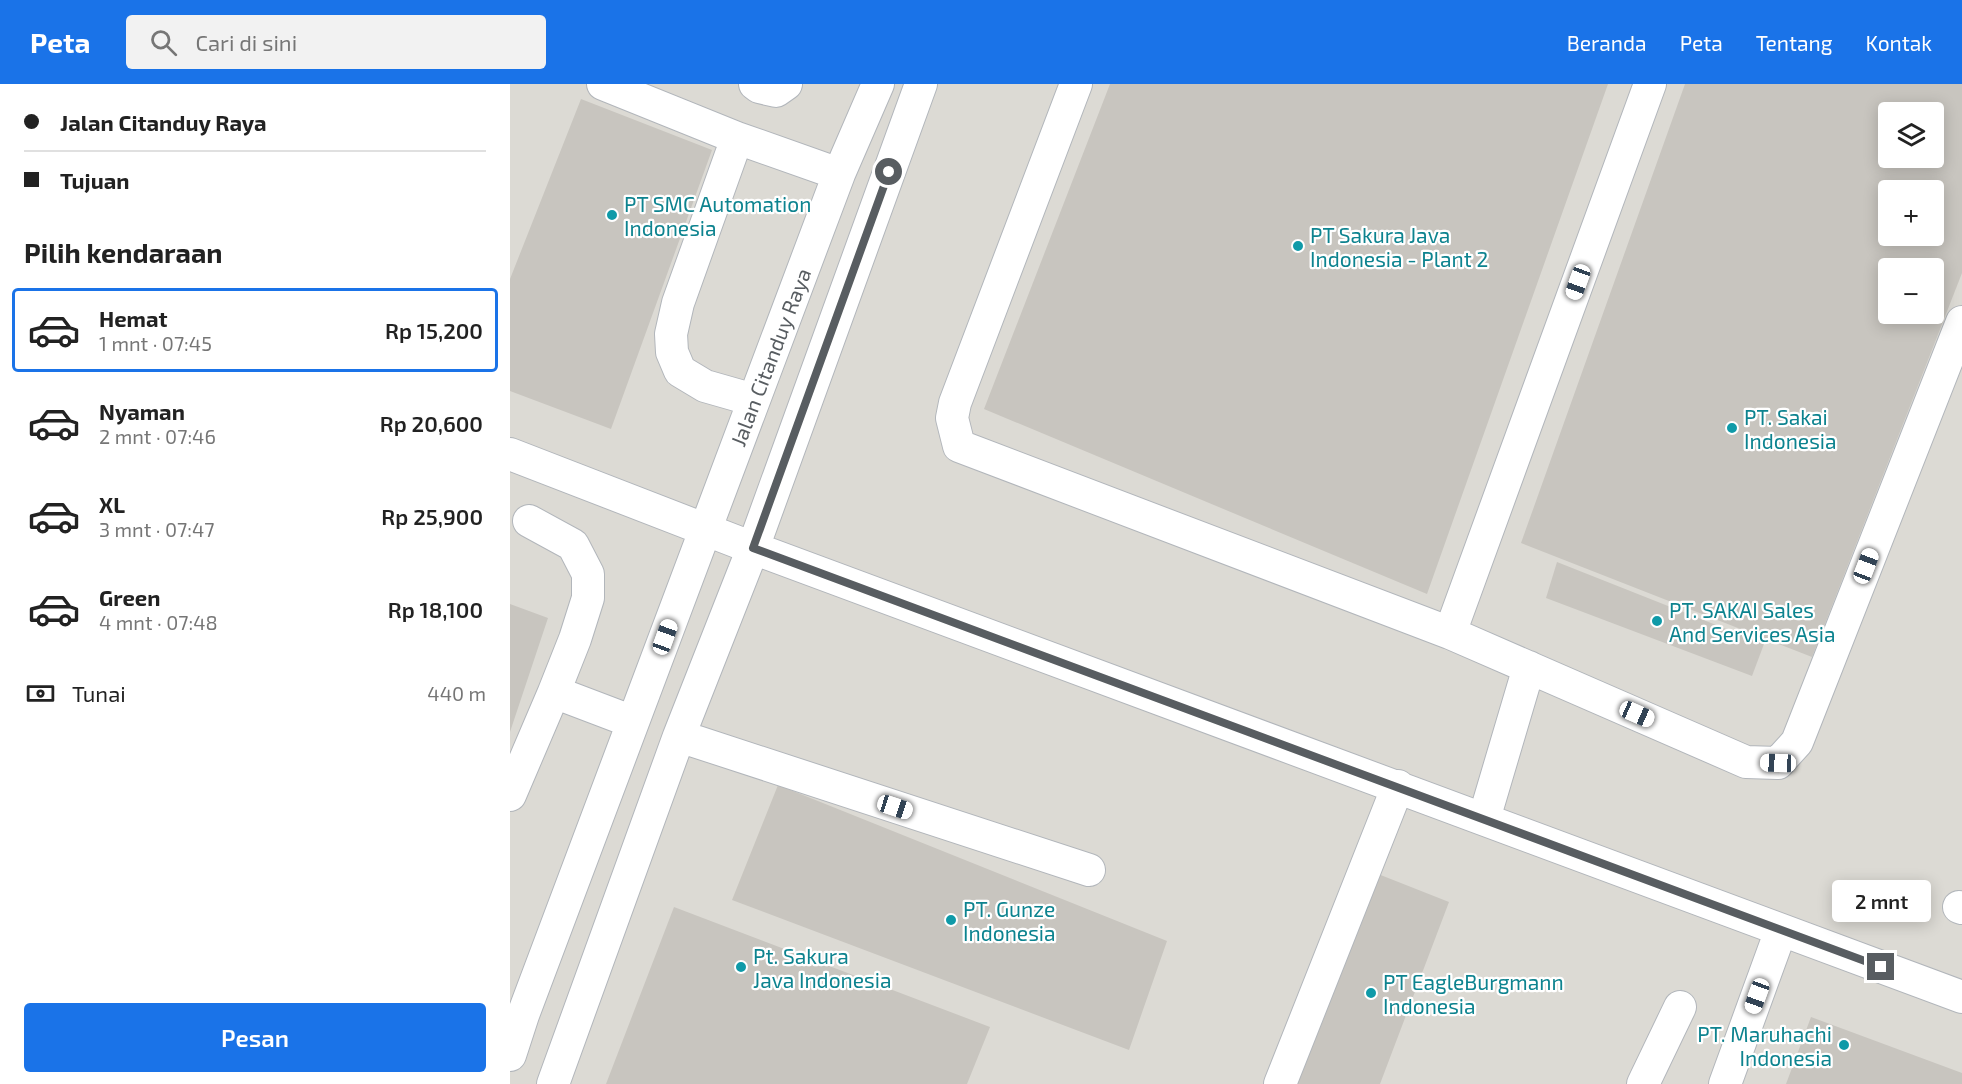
<!DOCTYPE html>
<html lang="id">
<head>
<meta charset="utf-8">
<style>
	:root { --surface:#fff; --page:#f2f2f2; --text:#222; --muted:#767676; --line:#e0e0e0; --accent:#1a73e8 }
	body { margin:0; font-family:"Exo 2",sans-serif; background:var(--page); color:var(--text); height:100vh; display:flex; flex-direction:column; font-size:22px; white-space:nowrap }
	* { box-sizing:border-box; margin:0 }
	p { font-size:20px; color:var(--muted) }
	.icon { flex:none; width:33px; height:33px; fill:none; stroke:currentColor; stroke-width:2; stroke-linecap:round; stroke-linejoin:round }
	.map { position:relative; flex:1; overflow:hidden }
	.sheet { display:flex; flex-direction:column; background:var(--surface); width:510px }
	.sheet>* { flex:none }
	.banner { display:grid; align-content:center; height:132px; padding:0 24px; background:var(--surface) }
	.buttons { position:absolute; left:1368px; top:18px; display:grid; gap:12px }
	.buttons a { display:grid; place-items:center; width:66px; height:66px; border-radius:6px; background:var(--surface); box-shadow:0 3px 15px #0003; font-size:30px }
	.end { position:absolute; width:27px; height:27px; margin:-14px; border:8px solid #585d61; background:#fff; box-shadow:0 0 0 3px #fff }
	.from { border-radius:50% }
	.bubble { position:absolute; height:42px; border-radius:6px; background:var(--surface); box-shadow:0 3px 15px #0003; font-size:20px; font-weight:600; line-height:42px; text-align:center }
	.car { position:absolute; width:18px; height:36px; margin:-18px -9px; border-radius:8px; box-shadow:0 0 4px 2px #0007; background:linear-gradient(#fff 24%,#345 0 40%,#fff 0 76%,#345 0 86%,#fff 0) }
	.banner b { display:flex; align-items:center; gap:21px; height:57px; font-size:22px }
	.banner b+b { border-top:2px solid var(--line) }
	.banner i { width:15px; height:15px; background:var(--text) }
	ul { padding:0; list-style:none }
	li { display:flex; align-items:center; gap:18px; height:84px; margin:0 12px 9px; padding:0 12px; border:3px solid transparent; border-radius:6px }
	li div { flex:1 }
	li b { display:block; font-size:22px }
	li em { font-style:normal; font-weight:600 }
	li.active { border-color:var(--accent) }
	li>.icon { width:54px; height:54px; stroke-width:1.5 }
	h2 { padding:0 24px; font-size:27px; line-height:72px }
	.pay { display:flex; align-items:center; gap:15px; height:66px; padding:0 24px; font-size:22px }
	.pay p { margin-inline-start:auto }
	.cta { display:flex; gap:12px; margin-top:auto; padding:12px 24px }
	.cta a { flex:1; height:69px; border-radius:6px; background:var(--accent); color:#fff; font-size:24px; font-weight:600; line-height:69px; text-align:center }
	header { display:flex; align-items:center; gap:36px; box-sizing:border-box; height:84px; padding:0 30px; background:var(--accent); color:#fff }
	header strong { font-size:28px }
	nav { display:flex; gap:33px; margin-inline-start:auto; font-size:21px }
	.search { width:420px; height:54px; background:var(--page); display:flex; align-items:center; gap:15px; box-sizing:border-box; padding:0 21px; border-radius:6px; color:var(--muted); font-size:22px }
	main { display:flex; flex:1; min-height:0 }
	.map>svg:first-child { display:block }
	.industrial { fill:#dcdad4; fill-rule:evenodd }
	.building { fill:#c8c5bf; fill-rule:evenodd }
	.lines { fill:none; stroke-linecap:round; stroke-linejoin:round }
	.minor-casing { stroke:#b2b6bb; stroke-width:34 }
	.minor { stroke:#fff; stroke-width:32 }
	.route { stroke:#585d61; stroke-width:8 }
	.culture-dot { fill:#0f9aa8; stroke:#fff; stroke-width:2 }
	.labels { text-anchor:middle; dominant-baseline:central; stroke-width:4.5; stroke-linejoin:round; paint-order:stroke }
	.culture-label { font-size:21px; fill:#0d838f; stroke:#fff; text-anchor:start }
	.street-label { font-size:21px; fill:#585d61; stroke:#fff }
</style>
</head>
<body>
<header>
<strong>Peta</strong>
<div class="search"><svg class="icon" aria-label="search" viewBox="0 0 24 24"><circle cx="10" cy="10" r="6"/><path d="M15 15l6 6"/></svg>Cari di sini</div>
<nav><a>Beranda</a><a>Peta</a><a>Tentang</a><a>Kontak</a></nav>
</header>
<main>
<section class="sheet">
<div class="banner">
<b><i class="from"></i>Jalan Citanduy Raya</b>
<b><i></i>Tujuan</b>
</div>
<h2>Pilih kendaraan</h2>
<ul>
<li class="active"><svg class="icon" aria-label="car" viewBox="0 0 24 24"><path d="M5 17H2v-5l4-1 3-4h7l3 4 3 1v5h-3M9 17h6M6 11h13"/><circle cx="7" cy="17" r="2"/><circle cx="17" cy="17" r="2"/></svg><div><b>Hemat</b><p>1 mnt · 07:45</p></div><em>Rp 15,200</em></li>
<li><svg class="icon" aria-label="car" viewBox="0 0 24 24"><path d="M5 17H2v-5l4-1 3-4h7l3 4 3 1v5h-3M9 17h6M6 11h13"/><circle cx="7" cy="17" r="2"/><circle cx="17" cy="17" r="2"/></svg><div><b>Nyaman</b><p>2 mnt · 07:46</p></div><em>Rp 20,600</em></li>
<li><svg class="icon" aria-label="car" viewBox="0 0 24 24"><path d="M5 17H2v-5l4-1 3-4h7l3 4 3 1v5h-3M9 17h6M6 11h13"/><circle cx="7" cy="17" r="2"/><circle cx="17" cy="17" r="2"/></svg><div><b>XL</b><p>3 mnt · 07:47</p></div><em>Rp 25,900</em></li>
<li><svg class="icon" aria-label="car" viewBox="0 0 24 24"><path d="M5 17H2v-5l4-1 3-4h7l3 4 3 1v5h-3M9 17h6M6 11h13"/><circle cx="7" cy="17" r="2"/><circle cx="17" cy="17" r="2"/></svg><div><b>Green</b><p>4 mnt · 07:48</p></div><em>Rp 18,100</em></li>
</ul>
<div class="pay"><svg class="icon" aria-label="cash" viewBox="0 0 24 24"><path d="M3 7h18v10H3z"/><circle cx="12" cy="12" r="2"/></svg>Tunai<p>440 m</p></div>
<div class="cta"><a>Pesan</a></div>
</section>
<div class="map">
<svg width="1452" height="1000" viewBox="0 0 1452 1000">
	<rect width="100%" height="100%" fill="#ece8df"/>
	<path class="industrial" d="M0,0H1452V1000H0ZM1378,28H1424V74H1378ZM1378,106H1424V152H1378ZM1378,184H1424V230H1378Z"/>
	<path class="building" d="M600,0H1098L917,510L474,325Z
		M1175,0H1452V189L1302,573L1011,459ZM1378,28H1424V74H1378ZM1378,106H1424V152H1378ZM1378,184H1424V230H1378Z
		M71,15L202,66L101,345L0,307V195Z
		M1047,478L1254,560L1242,592L1036,514Z
		M0,520L38,534L0,648Z
		M268,701L657,857L619,966L222,816Z
		M863,788L939,818L870,1000H783Z
		M164,823L480,943L457,1000H96Z
		M1301,933L1452,989V1000H1276Z"/>
	<g class="lines">
		<defs>
			<path id="minor" d="M93,0L227,54L329,90
				M245,0L249,3L266,7L276,0
				M566,0L445,319L442,334L449,362L940,549L1236,678L1268,679L1287,658L1452,238
				M227,54L168,219L161,250L162,268L170,287L195,302L244,316
				M0,370L243,464L1452,913
				M19,437L63,461L78,490V514L65,555L44,608L123,638
				M940,549L1140,0
				M169,652L579,786
				M0,711L44,608
				M974,735L1019,583
				M1449,823L1452,824
				M0,971L13,931L329,90L368,0
				M43,1000L169,652L243,464L411,0
				M770,1000L888,702
				M1133,1000L1170,923
				M1215,1000L1271,846"/>
		</defs>
		<use href="#minor" class="minor-casing"/>
		<use href="#minor" class="minor"/>
	</g>
	<g class="lines">
		<path class="route" d="M379,88L243,464L1371,883"/>
	</g>
	<g class="culture-dot">
		<circle cx="102" cy="131" r="6"/>
		<circle cx="788" cy="162" r="6"/>
		<circle cx="1222" cy="344" r="6"/>
		<circle cx="1147" cy="537" r="6"/>
		<circle cx="441" cy="836" r="6"/>
		<circle cx="231" cy="883" r="6"/>
		<circle cx="861" cy="909" r="6"/>
		<circle cx="1334" cy="961" r="6"/>
	</g>
	<g class="labels">
		<g class="culture-label">
			<text x="114" y="119">PT SMC Automation<tspan x="114" dy="24">Indonesia</tspan></text>
			<text x="800" y="150">PT Sakura Java<tspan x="800" dy="24">Indonesia - Plant 2</tspan></text>
			<text x="1234" y="332">PT. Sakai<tspan x="1234" dy="24">Indonesia</tspan></text>
			<text x="1159" y="525">PT. SAKAI Sales<tspan x="1159" dy="24">And Services Asia</tspan></text>
			<text x="453" y="824">PT. Gunze<tspan x="453" dy="24">Indonesia</tspan></text>
			<text x="243" y="871">Pt. Sakura<tspan x="243" dy="24">Java Indonesia</tspan></text>
			<text x="873" y="897">PT EagleBurgmann<tspan x="873" dy="24">Indonesia</tspan></text>
			<text x="1322" y="949" text-anchor="end">PT. Maruhachi<tspan x="1322" dy="24">Indonesia</tspan></text>
		</g>
		<g class="street-label">
			<text transform="translate(260 273) rotate(-69)">Jalan Citanduy Raya</text>
		</g>
	</g>
</svg>
<div class="buttons">
<a><svg class="icon" aria-label="layers" viewBox="0 0 24 24"><path d="M12 4l9 5-9 5-9-5zM3 14l9 5 9-5"/></svg></a>
<a>+</a>
<a>−</a>
</div>
<i class="end from" style="left:379px;top:88px"></i>
<i class="end" style="left:1371px;top:883px"></i>
<div class="bubble" style="left:1322px;top:796px;width:99px">2 mnt</div>
<i class="car" style="left:1068px;top:198px;rotate:200deg"></i>
<i class="car" style="left:1356px;top:482px;rotate:21deg"></i>
<i class="car" style="left:155px;top:553px;rotate:20deg"></i>
<i class="car" style="left:1127px;top:630px;rotate:114deg"></i>
<i class="car" style="left:1268px;top:679px;rotate:272deg"></i>
<i class="car" style="left:385px;top:723px;rotate:108deg"></i>
<i class="car" style="left:1247px;top:912px;rotate:200deg"></i>
</div>
</main>
</body>
</html>
